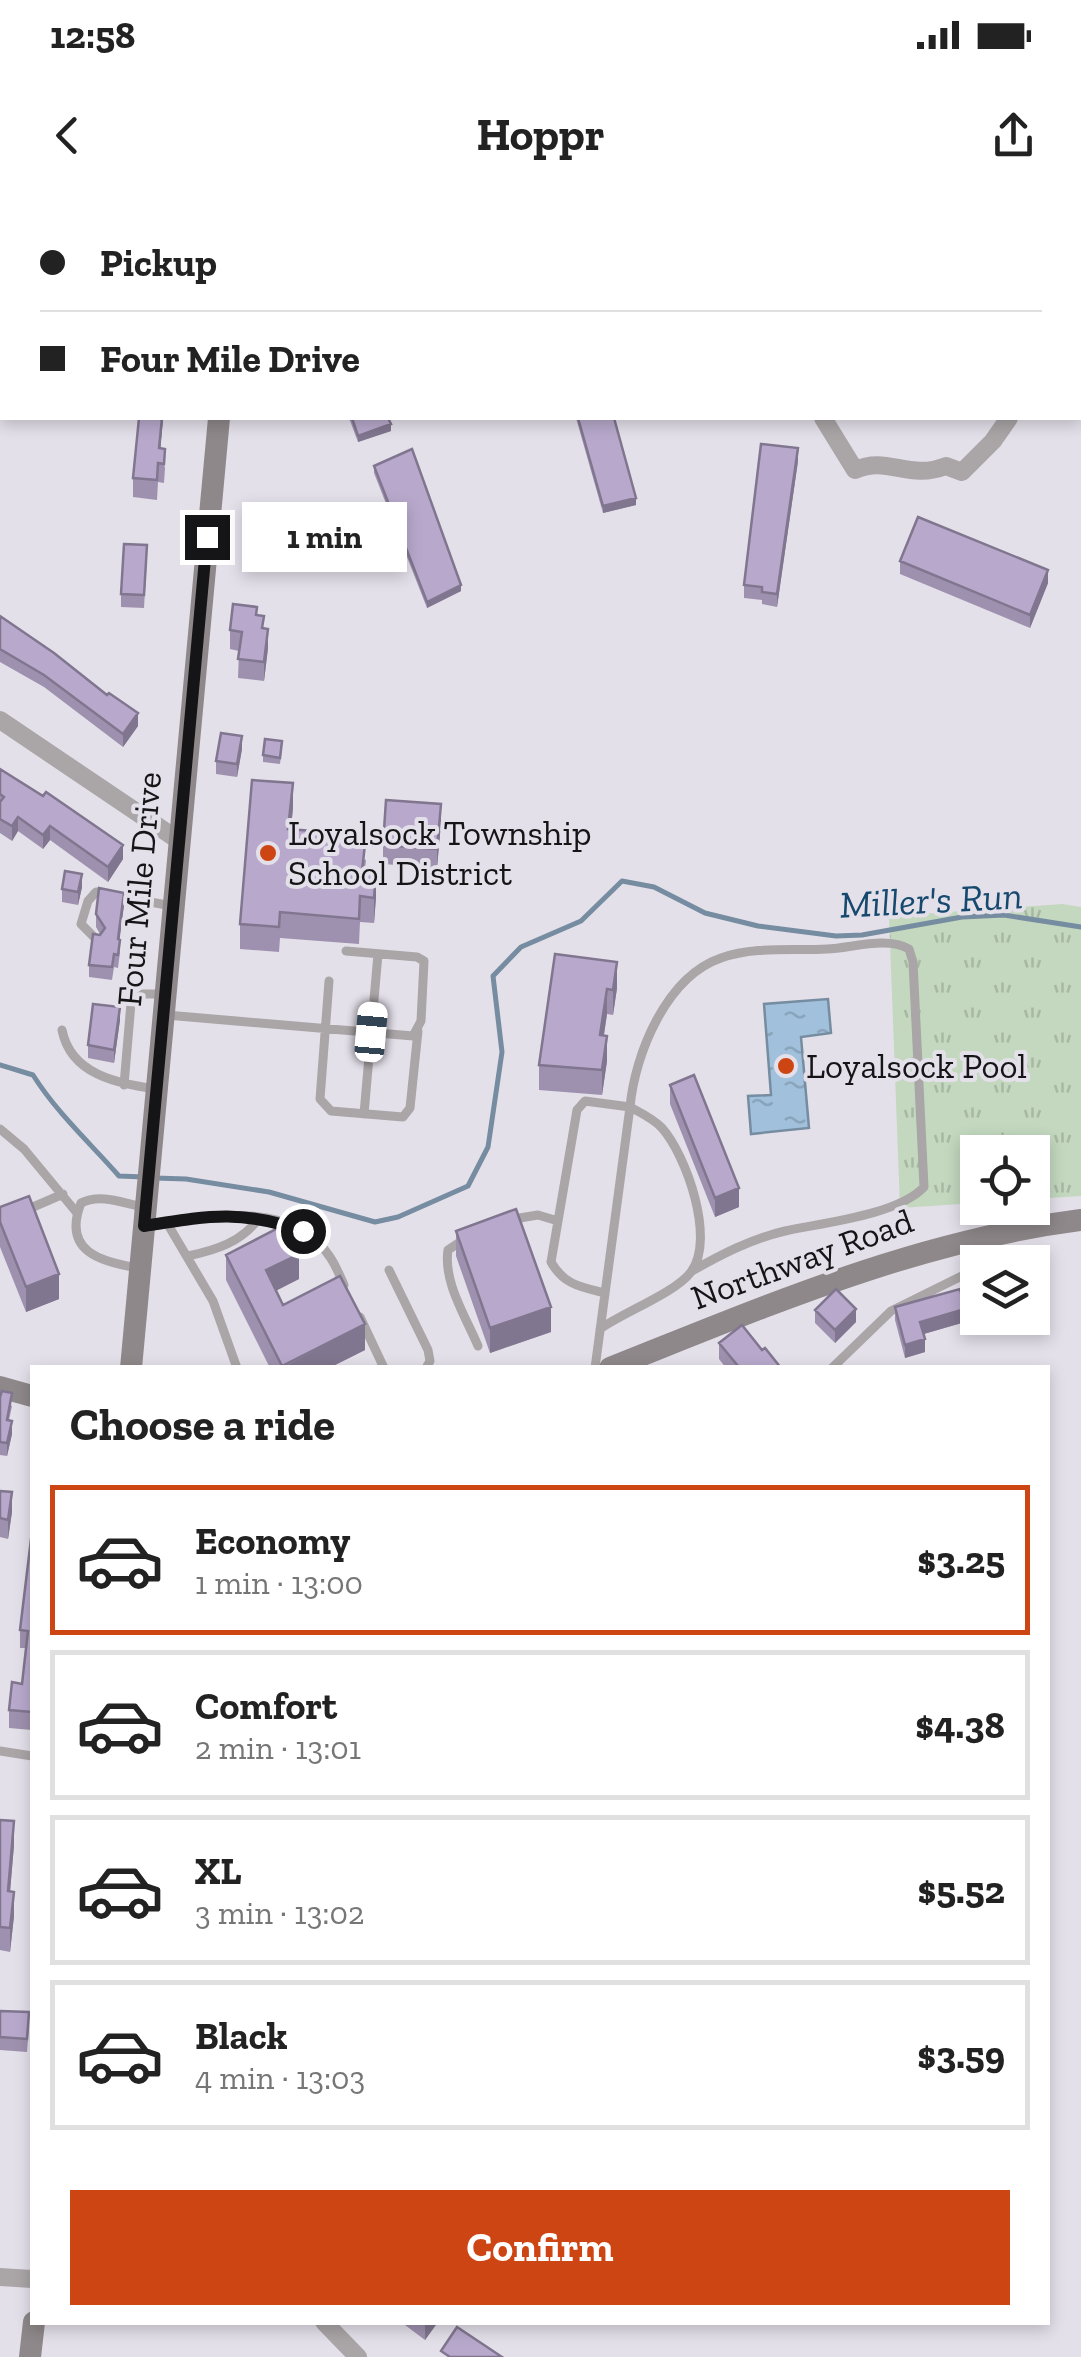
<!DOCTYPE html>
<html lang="en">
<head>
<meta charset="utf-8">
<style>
	:root { --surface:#fff; --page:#f6f6f6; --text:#222; --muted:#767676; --line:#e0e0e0; --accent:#cd4513 }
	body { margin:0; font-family:"Zilla Slab",serif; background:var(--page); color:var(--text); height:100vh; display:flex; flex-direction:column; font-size:38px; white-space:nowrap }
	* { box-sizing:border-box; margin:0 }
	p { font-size:32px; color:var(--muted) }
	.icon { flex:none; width:55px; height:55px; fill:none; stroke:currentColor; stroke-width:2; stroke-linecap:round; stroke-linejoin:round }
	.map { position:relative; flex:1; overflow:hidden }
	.details { position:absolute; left:30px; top:1165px; width:1020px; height:960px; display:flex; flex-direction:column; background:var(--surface); border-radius:0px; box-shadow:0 5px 15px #0003 }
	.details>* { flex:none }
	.hud { position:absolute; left:0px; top:0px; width:1082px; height:220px; box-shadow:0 5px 15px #0003; display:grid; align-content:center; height:220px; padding:0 40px; background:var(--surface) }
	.fabs { position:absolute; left:960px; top:935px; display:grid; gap:20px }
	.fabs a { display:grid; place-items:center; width:90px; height:90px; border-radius:0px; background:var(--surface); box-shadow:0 5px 15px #0003; font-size:50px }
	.end { position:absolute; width:45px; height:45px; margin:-22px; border:12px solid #151417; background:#fff; box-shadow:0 0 0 5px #fff }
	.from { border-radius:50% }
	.bubble { position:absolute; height:70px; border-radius:0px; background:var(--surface); box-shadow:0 5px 15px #0003; font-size:32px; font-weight:700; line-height:70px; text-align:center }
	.car { position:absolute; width:30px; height:60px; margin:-30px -15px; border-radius:12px; box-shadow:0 0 8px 2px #0007; background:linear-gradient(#fff 24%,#345 0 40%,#fff 0 76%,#345 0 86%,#fff 0) }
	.hud b { display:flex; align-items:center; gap:35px; height:95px; font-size:38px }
	.hud b+b { border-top:2px solid var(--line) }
	.hud i { width:25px; height:25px; background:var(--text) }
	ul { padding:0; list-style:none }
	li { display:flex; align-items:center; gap:30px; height:150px; margin:0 20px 15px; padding:0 20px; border:5px solid var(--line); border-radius:0px }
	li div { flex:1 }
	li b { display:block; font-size:38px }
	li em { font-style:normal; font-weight:700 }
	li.selected { border-color:var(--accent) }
	li>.icon { width:90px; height:90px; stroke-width:1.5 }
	h2 { padding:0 40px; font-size:45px; line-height:120px }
	.action { display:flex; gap:20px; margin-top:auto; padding:20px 40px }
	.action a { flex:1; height:115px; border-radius:0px; background:var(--accent); color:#fff; font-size:40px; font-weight:700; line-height:115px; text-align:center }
	.status { display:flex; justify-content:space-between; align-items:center; height:70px; padding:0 50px; background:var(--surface); direction:ltr }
	.status svg { height:28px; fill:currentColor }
	header { display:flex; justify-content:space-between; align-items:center; height:130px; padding:0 40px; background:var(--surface); font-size:45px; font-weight:700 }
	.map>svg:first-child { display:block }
	.park { fill:url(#park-tufts) }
	.water { fill:url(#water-ripples); stroke:#768ca0; stroke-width:2.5 }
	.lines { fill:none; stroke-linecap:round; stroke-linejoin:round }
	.stream { stroke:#768ca0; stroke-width:5 }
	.lane { stroke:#aaa5a7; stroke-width:9 }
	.street { stroke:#aaa5a7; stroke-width:18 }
	.secondary { stroke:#8f888a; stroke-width:22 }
	.wall { fill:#9e91af }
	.shaded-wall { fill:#81768f }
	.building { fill:#b8a9cc; stroke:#81768f; stroke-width:2.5 }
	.route { stroke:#151417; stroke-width:12 }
	.poi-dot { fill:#cd4513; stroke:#e4e0ea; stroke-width:4 }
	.labels { text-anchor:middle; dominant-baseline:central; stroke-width:8; stroke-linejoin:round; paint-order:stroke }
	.poi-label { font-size:35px; fill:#151417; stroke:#e4e0ea; text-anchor:start }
	.street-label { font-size:35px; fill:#151417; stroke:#e4e0ea }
	.water-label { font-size:38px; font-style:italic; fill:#16496e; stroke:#e4e0ea }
</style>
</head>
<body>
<div class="status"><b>12:58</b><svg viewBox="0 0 49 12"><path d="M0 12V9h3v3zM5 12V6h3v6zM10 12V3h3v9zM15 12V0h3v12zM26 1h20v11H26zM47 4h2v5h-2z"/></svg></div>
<header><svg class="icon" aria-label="back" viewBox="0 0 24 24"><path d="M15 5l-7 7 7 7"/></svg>Hoppr<svg class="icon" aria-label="share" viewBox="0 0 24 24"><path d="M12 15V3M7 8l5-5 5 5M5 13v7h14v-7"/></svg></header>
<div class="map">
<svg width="1081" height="2157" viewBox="0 0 1081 2157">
	<defs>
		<pattern id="park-tufts" width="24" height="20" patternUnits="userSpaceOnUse" patternTransform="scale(2.5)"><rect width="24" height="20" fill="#c3d8bf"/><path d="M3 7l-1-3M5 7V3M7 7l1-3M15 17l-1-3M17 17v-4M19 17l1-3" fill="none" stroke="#a7b8a3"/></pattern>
		<pattern id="water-ripples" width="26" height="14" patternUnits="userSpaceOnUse" patternTransform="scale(2.5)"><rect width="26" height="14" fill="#a0c0db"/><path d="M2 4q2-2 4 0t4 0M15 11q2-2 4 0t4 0" fill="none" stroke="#89a4bb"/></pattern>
	</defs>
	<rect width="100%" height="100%" fill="#e4e0ea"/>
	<path class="park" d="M1063,704L1081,707V996L1033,999L1032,952H978L977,1003L900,1008L889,716Z"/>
	<path class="water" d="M828,799L831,833L801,837L809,928L751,934L748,896L771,895L764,804Z"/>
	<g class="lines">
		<path class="stream" d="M0,865L33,875C57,913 89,942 119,976L144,977
			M155,978L186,979L269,992L375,1022L398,1017L468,986L488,947L502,852L493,776L521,747L581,721L622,681L654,687L705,713L758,726L836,736L862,735L962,717L1004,715L1081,727"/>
		<path class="lane" d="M993,2L994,0
			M97,740L81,724L88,701L96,692L172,706
			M329,781L320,899L331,911L403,917L410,908L418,831
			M166,815L413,836L421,821L424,761L417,757L346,751
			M62,830C71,875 117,883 156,889
			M124,885L131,803L143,794H162
			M364,914L378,754
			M0,929L24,949L77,1013
			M24,1011L63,994
			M507,1020L538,1015L558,1021
			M167,1023L213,1101L237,1168
			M146,1026C204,1017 292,997 330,1057C336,1066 340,1076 344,1085
			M466,1038L448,1050C443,1082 466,1117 478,1146
			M188,1056C216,1050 242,1042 259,1018
			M982,1062L992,1037
			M139,1068C100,1062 62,1051 81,1003C100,993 123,1003 143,1007
			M389,1070L428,1150L430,1161L426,1168
			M605,1093C581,1087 564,1085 551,1062L577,910L585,901L630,907C635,854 666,777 721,758C755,746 792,751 827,749C852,748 887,736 909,749L913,762L924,987C898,1015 822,1023 785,1031C751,1039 722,1054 692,1071
			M360,1117L384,1168
			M595,1168L630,907C641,913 654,919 662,928C686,955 716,1039 691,1072C675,1093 624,1112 600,1129
			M832,1168L891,1111L978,1068
			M0,1551L32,1556"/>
		<path class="street" d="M714,0L715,2
			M462,2L466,0
			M1042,2L1043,0
			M823,218L855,270C888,255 908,281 946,266L962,272L993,241L1009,218
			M0,520L178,640
			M0,2077L32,2079
			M324,2122L358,2157"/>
		<path class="secondary" d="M241,2V0
			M131,1168L219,218
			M610,1168C764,1107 915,1041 1081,1020
			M0,1187L32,1196
			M30,2157L34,2122"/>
	</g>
	<path class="wall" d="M0,0L2,2L1,109H2V145L0,144Z
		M326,0H351V2Z
		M139,218H163L160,249L165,268L164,283L158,282L157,300L133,297V278Z
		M349,218H388L391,231L358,242Z
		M576,218H614L636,305L603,313Z
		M798,261L777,407L762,404V400L744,398V385Z
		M374,266L461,391L427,408L374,273Z
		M147,358L144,408L121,407V394Z
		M900,361L1048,383L1030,428L900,374Z
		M0,416L138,526L123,547L44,487L0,462Z
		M257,416L264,428L268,448L264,481L238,478L239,451L230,449V430Z
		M282,548L280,564L263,562V555Z
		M242,549L237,577L216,574V561Z
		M0,569L123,659L108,682L50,640L43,649L18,631L12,641L0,633Z
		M293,608L291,629L366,660L365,671L376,697L374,723L360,722L359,744L280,738L279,752L240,749V724Z
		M441,623L437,668L383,664V645Z
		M82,687L78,705L62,702V689Z
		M124,705L119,739L120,752L118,768L114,767L112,780L89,777V765L100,734L96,727V714Z
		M555,754L617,788L613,815L607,814L604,835L607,861L602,895L539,890V865Z
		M120,820L114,863L88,858V845Z
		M670,885L739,1007L715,1017L670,904Z
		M0,1007L59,1099L26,1112L0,1047Z
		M456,1031L551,1132L490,1153L456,1056Z
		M226,1055L299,1079L276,1090L283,1105L365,1150L329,1168H270L226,1080Z
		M895,1107L965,1122L924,1134L925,1152L905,1158L895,1120Z
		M815,1110L856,1122L835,1143L815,1123Z
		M719,1143L762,1150L781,1168H726L719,1159Z
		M0,1197L12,1206L9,1220L12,1234L7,1256L0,1255Z
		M0,1291L12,1312L8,1339L0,1337Z
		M32,1331V1530L9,1528V1510L22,1484L26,1448H20V1430Z
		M0,1620L14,1645L10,1692L14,1716L10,1752L0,1750Z
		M0,1811L29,1825L27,1852L0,1850Z
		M401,2122H438L425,2140Z"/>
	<path class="shaded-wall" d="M2,82V101L0,113V94Z
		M162,218H163L159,267V248Z
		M391,224V231L358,242V236Z
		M798,248V261L777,407V394Z
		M636,298V305L603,313V306Z
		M1048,370V383L1030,428V415Z
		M461,385V391L427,408V402Z
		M268,429V448L264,481V462Z
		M138,513V526L123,547V534Z
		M242,536V549L237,577V564Z
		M293,583V608L288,654V629Z
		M441,604V623L437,668V649Z
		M18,617V631L12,641V626Z
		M50,626V640L43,649V635Z
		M123,645V659L108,682V667Z
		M376,672V697L374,723V698Z
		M82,674V687L78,705V692Z
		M124,693V705L118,752V739Z
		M617,762V788L613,815V790Z
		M607,789V814L600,860V835Z
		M120,807V820L114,863V850Z
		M607,836V861L602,895V870Z
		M739,988V1007L715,1017V998Z
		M299,1054V1079L266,1096V1070Z
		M59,1074V1099L26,1112V1087Z
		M551,1107V1132L490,1153V1128Z
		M856,1109V1122L835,1143V1130Z
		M965,1109V1122L920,1135V1122Z
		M365,1124V1150L329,1168H282Z
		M925,1139V1152L905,1158V1145Z
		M12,1221V1234L7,1256V1243Z
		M12,1292V1312L8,1339V1320Z
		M14,1621V1645L8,1715V1691Z
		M14,1692V1716L10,1752V1728Z
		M425,2122H438L425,2140Z"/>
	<path class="building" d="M0,0L20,1V2H2V82L0,94Z
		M162,0H184L183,2H162Z
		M0,109H2V126L0,125Z
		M139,218H162L159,248L165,249L164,264L158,263L157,280L133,278Z
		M352,218H388L391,224L358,236Z
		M578,218H614L636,298L603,306Z
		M761,244L798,248L777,394L762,392V387L744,385Z
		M412,249L461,385L427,402L374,266Z
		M918,317L1048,370L1030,415L900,361Z
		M124,344L147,345L144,395L121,394Z
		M233,404L257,407L256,415L264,416L262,428L268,429L264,462L238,459L242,432L230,430Z
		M0,416L54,453L107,495L109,493L138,513L123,534L44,475L0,449Z
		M221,533L242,536L237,564L216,561Z
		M265,539L282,541L280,558L263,555Z
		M0,569L43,596L46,592L123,645L108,667L50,626L43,635L18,617L12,626L0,619V602L4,597L0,594Z
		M252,580L293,583L288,629L366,635L362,671L376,672L374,698L360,696L359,719L280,712L279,727L240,724Z
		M386,600L441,604L437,649L383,645Z
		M65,671L82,674L78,692L62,689Z
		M99,688L124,693L118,739L120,740L118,755L114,754L112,767L89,765L93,734L100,735L105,728L96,714Z
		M555,754L617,762L613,790L607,789L600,835L607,836L602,870L539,865Z
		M93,804L120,807L114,850L88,845Z
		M694,875L739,988L715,998L670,885Z
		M29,996L59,1074L26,1087L0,1022V1007Z
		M516,1009L551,1107L490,1128L456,1031Z
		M284,1025L299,1054L266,1070L283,1105L340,1076L365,1124L282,1166L226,1055Z
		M836,1089L856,1109L835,1130L815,1110Z
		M960,1089L965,1109L920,1122L925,1139L905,1145L895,1107Z
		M742,1125L762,1150L765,1148L781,1168H736L738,1166L719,1143Z
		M2,1191L12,1193L7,1220L12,1221L7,1243L0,1242V1197Z
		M0,1291L12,1292L8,1320L0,1318Z
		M32,1331V1512L9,1510L12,1482L22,1484L28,1431L20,1430Z
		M0,1620L14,1621L8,1691L14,1692L10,1728L0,1727Z
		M0,1811L29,1812L27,1839L0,1837Z
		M457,2127L502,2157H450L441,2151Z"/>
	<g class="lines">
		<path class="route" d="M207,337L144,1026C207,1016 240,1009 303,1031"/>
	</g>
	<g class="poi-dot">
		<circle cx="268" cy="653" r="10"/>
		<circle cx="786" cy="866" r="10"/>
	</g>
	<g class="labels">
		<g class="poi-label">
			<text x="288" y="633">Loyalsock Township<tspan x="288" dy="40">School District</tspan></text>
			<text x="806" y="866">Loyalsock Pool</text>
		</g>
		<g class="street-label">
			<text transform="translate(139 689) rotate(-85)">Four Mile Drive</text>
			<text transform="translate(802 1059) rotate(-20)">Northway Road</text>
		</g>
		<g class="water-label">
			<text transform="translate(931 700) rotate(-3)">Miller's Run</text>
		</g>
	</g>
</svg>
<div class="fabs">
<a><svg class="icon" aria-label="locate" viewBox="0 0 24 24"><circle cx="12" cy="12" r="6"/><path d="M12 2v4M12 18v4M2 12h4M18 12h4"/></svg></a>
<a><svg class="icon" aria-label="layers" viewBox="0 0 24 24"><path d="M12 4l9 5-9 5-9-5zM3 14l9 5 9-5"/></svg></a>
</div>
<i class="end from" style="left:303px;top:1031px"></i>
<i class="end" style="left:207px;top:337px"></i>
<div class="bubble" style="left:242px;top:302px;width:165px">1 min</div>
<i class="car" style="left:371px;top:832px;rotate:5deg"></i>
<div class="hud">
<b><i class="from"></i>Pickup</b>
<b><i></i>Four Mile Drive</b>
</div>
<section class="details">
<h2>Choose a ride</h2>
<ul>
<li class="selected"><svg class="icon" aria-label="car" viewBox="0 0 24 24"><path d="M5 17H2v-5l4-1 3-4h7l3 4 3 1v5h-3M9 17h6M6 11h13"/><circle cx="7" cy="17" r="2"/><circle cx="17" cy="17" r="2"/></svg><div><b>Economy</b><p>1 min · 13:00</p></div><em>$3.25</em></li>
<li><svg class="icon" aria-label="car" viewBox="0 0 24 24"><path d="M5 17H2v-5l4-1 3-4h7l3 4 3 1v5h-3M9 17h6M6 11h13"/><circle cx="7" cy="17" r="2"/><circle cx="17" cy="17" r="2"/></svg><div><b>Comfort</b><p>2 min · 13:01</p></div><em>$4.38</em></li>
<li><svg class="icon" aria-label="car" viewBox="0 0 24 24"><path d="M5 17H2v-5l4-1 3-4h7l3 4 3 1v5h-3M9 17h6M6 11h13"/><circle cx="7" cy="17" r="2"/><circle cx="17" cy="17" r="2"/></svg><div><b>XL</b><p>3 min · 13:02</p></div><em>$5.52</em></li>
<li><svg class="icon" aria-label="car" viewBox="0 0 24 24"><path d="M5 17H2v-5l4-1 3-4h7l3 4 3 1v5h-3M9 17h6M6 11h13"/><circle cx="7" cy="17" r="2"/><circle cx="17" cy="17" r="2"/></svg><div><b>Black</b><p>4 min · 13:03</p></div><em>$3.59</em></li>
</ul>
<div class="action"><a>Confirm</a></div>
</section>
</div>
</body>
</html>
